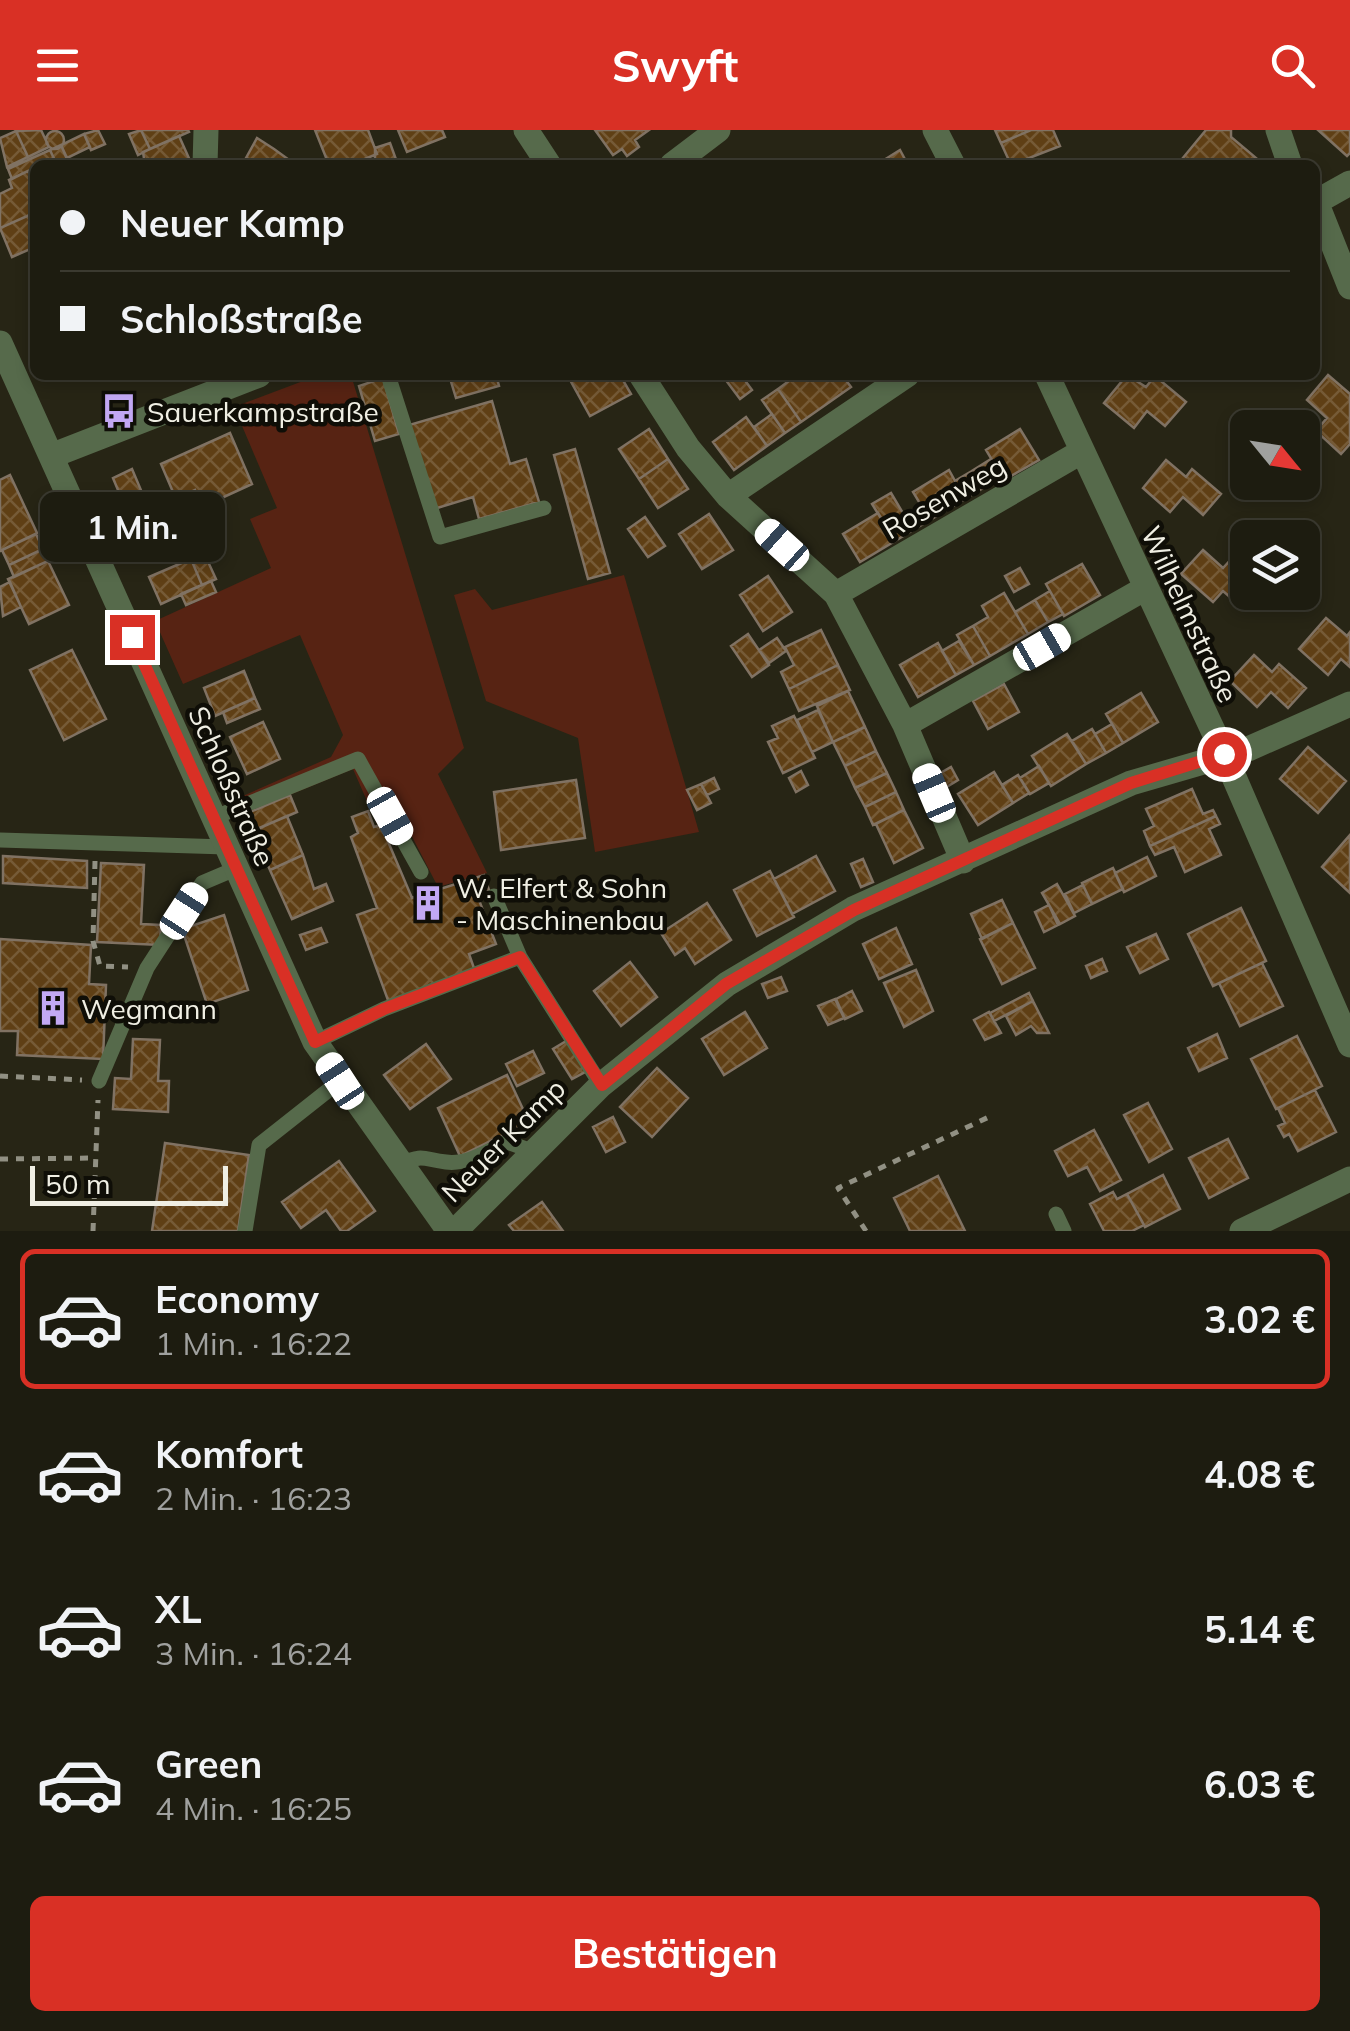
<!DOCTYPE html>
<html lang="de">
<head>
<meta charset="utf-8">
<style>
	:root { --surface:#1d1c10; --page:#252519; --text:#f1f3f6; --muted:#a0a19f; --line:#3b3a30; --accent:#d93025 }
	body { margin:0; font-family:Mulish,sans-serif; background:var(--page); color:var(--text); height:100vh; display:flex; flex-direction:column; font-size:38px; white-space:nowrap }
	* { box-sizing:border-box; margin:0 }
	p { font-size:32px; color:var(--muted) }
	.icon { flex:none; width:55px; height:55px; fill:none; stroke:currentColor; stroke-width:2; stroke-linecap:round; stroke-linejoin:round }
	.map { position:relative; height:1101px; overflow:hidden }
	.side { display:flex; flex-direction:column; background:var(--surface); flex:1 }
	.side>* { flex:none }
	.banner { position:absolute; left:30px; top:30px; width:1290px; height:220px; border-radius:15px; box-shadow:0 5px 15px #0003,0 0 0 2px var(--line); display:grid; align-content:center; height:220px; padding:0 30px; background:var(--surface) }
	.needle { width:65px; rotate:120deg }
	.fabs { position:absolute; left:1230px; top:280px; display:grid; gap:20px }
	.fabs a { display:grid; place-items:center; width:90px; height:90px; border-radius:15px; background:var(--surface); box-shadow:0 5px 15px #0003,0 0 0 2px var(--line); font-size:50px }
	.scale { position:absolute; left:30px; bottom:25px; width:198px; box-sizing:border-box; padding-left:10px; border:5px solid #f0efe4; border-top:0; font-size:28px; line-height:35px; white-space:nowrap; color:#f0efe4; -webkit-text-stroke:8px #0f0e07; paint-order:stroke }
	.end { position:absolute; width:45px; height:45px; margin:-22px; border:12px solid #d93025; background:#fff; box-shadow:0 0 0 5px #fff }
	.from { border-radius:50% }
	.bubble { position:absolute; height:70px; border-radius:15px; background:var(--surface); box-shadow:0 5px 15px #0003,0 0 0 2px var(--line); font-size:32px; font-weight:700; line-height:70px; text-align:center }
	.car { position:absolute; width:30px; height:60px; margin:-30px -15px; border-radius:12px; box-shadow:0 0 8px 2px #0007; background:linear-gradient(#fff 24%,#345 0 40%,#fff 0 76%,#345 0 86%,#fff 0) }
	.banner b { display:flex; align-items:center; gap:35px; height:95px; font-size:38px }
	.banner b+b { border-top:2px solid var(--line) }
	.banner i { width:25px; height:25px; background:var(--text) }
	ul { padding:18px 0 0; list-style:none }
	li { display:flex; align-items:center; gap:30px; height:140px; margin:0 20px 15px; padding:0 10px; border:5px solid transparent; border-radius:15px }
	li div { flex:1 }
	li b { display:block; font-size:38px }
	li em { font-style:normal; font-weight:700 }
	li.on { border-color:var(--accent) }
	li>.icon { width:90px; height:90px; stroke-width:1.5 }
	.cta { display:flex; gap:20px; margin-top:auto; padding:20px 30px }
	.cta a { flex:1; height:115px; border-radius:15px; background:var(--accent); color:#fff; font-size:40px; font-weight:700; line-height:115px; text-align:center }
	header { display:flex; justify-content:space-between; align-items:center; height:130px; padding:0 30px; background:var(--accent); color:#fff; font-size:45px; font-weight:700 }
	.map>svg:first-child { display:block }
	.green { fill:#572313 }
	.building { fill:url(#building-cross-hatch); stroke:#807263; stroke-width:2.5 }
	.lines { fill:none; stroke-linecap:round; stroke-linejoin:round }
	.path { stroke:#919083; stroke-width:5; stroke-dasharray:8 8; stroke-linecap:butt }
	.lane { stroke:#566a4b; stroke-width:15 }
	.street { stroke:#566a4b; stroke-width:25 }
	.route { stroke:#d93025; stroke-width:12 }
	.labels { text-anchor:middle; dominant-baseline:central; stroke-width:9; stroke-linejoin:round; paint-order:stroke }
	.poi-label { font-size:28px; fill:#f0efe4; stroke:#0f0e07; text-anchor:start }
	.street-label { font-size:28px; fill:#f0efe4; stroke:#0f0e07 }
</style>
</head>
<body>
<header><svg class="icon" aria-label="menu" viewBox="0 0 24 24"><path d="M4 6h16M4 12h16M4 18h16"/></svg>Swyft<svg class="icon" aria-label="search" viewBox="0 0 24 24"><circle cx="10" cy="10" r="6"/><path d="M15 15l6 6"/></svg></header>
<div class="map">
<svg width="1350" height="1101" viewBox="0 0 1350 1101">
	<defs>
		<pattern id="building-cross-hatch" width="8" height="8" patternUnits="userSpaceOnUse" patternTransform="scale(2.5)"><rect width="8" height="8" fill="#5f3f15"/><path d="M0 0l8 8M0 8l8-8" fill="none" stroke="#765b37"/></pattern>
	</defs>
	<rect width="100%" height="100%" fill="#272515"/>
	<path class="green" d="M319,245H351L464,618L438,644L487,743L438,757L402,687L377,694L353,639L243,684L236,669L331,627L343,605L300,505L183,554L155,491L271,438L250,389L277,378L234,277Z
		M624,445L699,702L595,722L578,608L486,571L454,465L475,459L492,480Z"/>
	<path class="building" d="M41,0L49,17L28,27L16,1Z
		M98,0L105,14L91,20L84,4Z
		M141,0H188L189,2L150,19Z
		M141,0L150,19L138,25L129,4Z
		M315,0H368L377,24L350,35H329Z
		M398,0H442L445,7L407,22Z
		M595,0H649L635,10L639,17L627,26L622,19L613,25Z
		M995,0H1031L1001,13Z
		M1031,0H1053L1060,16L1011,35L1001,13Z
		M1206,0H1231V7L1262,33L1189,35L1182,29Z
		M1318,0H1350V23L1347,26Z
		M16,1L28,27L7,37L0,8Z
		M46 10a9 9 0 1 1 18 0a9 9 0 1 1-18 0Z
		M84,4L90,17L67,28L61,15Z
		M179,6L192,35H145L143,22Z
		M257,8L274,19L296,35H249L251,31L246,28Z
		M390,13L398,35H375V18Z
		M61,15L69,34L66,35H57L50,20Z
		M50,20L57,35H35L33,51L28,41L12,49L8,39Z
		M900,20L908,35H876Z
		M28,41L35,56V73L31,75L34,83L0,98V64L12,58L9,50Z
		M34,83L35,117L12,127L0,98Z
		M449,245H496L499,256L456,268Z
		M573,245H620L631,264L590,286L569,248Z
		M741,245L752,260L740,269L725,249Z
		M797,245H842L851,257L801,292L778,259Z
		M1127,245L1146,257L1155,246L1186,272L1165,296L1147,281L1134,298L1104,273Z
		M1328,245L1350,264V314L1341,324L1316,301L1327,288L1307,270Z
		M383,248L399,304L375,311L359,256Z
		M778,259L801,292L785,303L762,270Z
		M492,271L510,334L526,329L539,372L479,389L473,367L434,379L409,295Z
		M772,284L785,303L767,316L754,297Z
		M746,287L767,316L734,340L713,312Z
		M649,299L668,329L639,349L619,319Z
		M1020,299L1039,330L1004,350L986,320Z
		M230,303L252,354L202,377L195,360L176,369L161,334Z
		M575,319L610,443L588,449L554,325Z
		M668,329L688,359L658,378L639,349Z
		M991,329L1002,347L983,358L972,341Z
		M1166,330L1186,347L1192,339L1221,364L1203,385L1183,367L1170,382L1143,358Z
		M132,339L162,410L129,424L104,366L118,360L113,348Z
		M949,340L965,369L930,390L913,362Z
		M972,341L983,358L965,369L955,351Z
		M10,345L37,403L0,421V350Z
		M891,363L913,400L895,411L872,374Z
		M922,375L930,390L913,400L905,385Z
		M878,383L895,411L860,432L843,404Z
		M709,384L733,420L702,439L679,404Z
		M645,387L665,416L648,427L628,399Z
		M170,398L179,420L152,432L146,417L162,410L159,403Z
		M36,404L43,419L9,435L2,420Z
		M43,419L48,431L14,447L9,435Z
		M1203,420L1223,438L1235,425L1248,436V462L1238,474L1223,461L1213,472L1181,444Z
		M204,423L216,449L202,455L191,429Z
		M191,429L202,455L161,474L149,447Z
		M48,431L69,475L29,494L8,449Z
		M1082,434L1100,465L1064,486L1046,454Z
		M1020,438L1029,454L1014,462L1005,446Z
		M768,446L792,482L763,501L740,465Z
		M211,451L216,462L186,475L181,464Z
		M10,452L21,477L3,486L0,457Z
		M1050,461L1063,484L1048,492L1035,470Z
		M1004,463L1028,504L990,526L973,496L988,487L982,476Z
		M1035,470L1048,492L1028,504L1015,482Z
		M1326,488L1347,506L1350,502V537L1341,529L1328,545L1299,519Z
		M973,496L990,526L974,535L957,505Z
		M821,500L838,535L789,559L781,542L794,535L785,517Z
		M748,504L769,535L752,547L731,516Z
		M777,508L786,521L769,533L759,520Z
		M959,511L974,535L956,545L942,521Z
		M938,513L956,545L918,567L900,535Z
		M72,520L106,589L64,610L30,540Z
		M1254,525L1272,542L1279,534L1306,558L1288,578L1271,562L1257,577L1230,551Z
		M838,535L850,560L799,581L789,559Z
		M244,541L255,568L215,586L204,558Z
		M1004,554L1019,582L988,599L973,571Z
		M848,561L865,597L833,612L817,576Z
		M1141,563L1158,592L1123,613L1106,584Z
		M255,568L260,579L227,593L223,582Z
		M818,580L833,612L812,622L797,590Z
		M794,586L815,628L783,643L768,612L778,608L772,596Z
		M263,592L280,629L247,644L230,607Z
		M1112,594L1123,613L1106,623L1095,604Z
		M865,597L876,621L845,636L833,612Z
		M1092,599L1106,623L1086,634L1072,611Z
		M1067,604L1086,634L1051,656L1032,626Z
		M1308,617L1346,651L1318,683L1280,649Z
		M876,621L887,643L855,658L845,636Z
		M1039,636L1049,653L1030,664L1020,648Z
		M951,637L958,650L945,658L937,645Z
		M801,641L808,655L796,662L789,648Z
		M994,642L1013,673L978,695L958,664Z
		M887,643L896,662L865,677L855,658Z
		M1018,645L1029,663L1013,673L1002,655Z
		M714,648L719,659L707,665L701,654Z
		M576,650L585,708L501,720L494,662Z
		M701,654L711,673L697,680L687,660Z
		M1192,659L1203,684L1213,680L1216,686L1150,716L1144,701L1154,696L1146,679Z
		M896,662L904,680L873,695L865,677Z
		M290,665L297,682L257,699L250,682Z
		M904,680L923,718L894,733L876,694Z
		M368,681L374,697L381,695L412,768L484,745L489,760L477,765L496,814L469,824L475,841L389,873L357,785L377,778L351,707L358,703L352,687Z
		M287,686L303,725L270,740L253,701Z
		M1216,686L1220,694L1209,699L1221,725L1185,742L1174,717L1155,725L1150,716Z
		M1350,705V763L1322,737Z
		M303,725L314,759L326,754L333,771L292,789L270,740Z
		M3,726L87,731V758L3,753Z
		M816,726L835,761L792,784L774,749Z
		M1147,727L1156,746L1124,762L1115,743Z
		M863,729L873,752L861,757L851,734Z
		M101,733L144,735L141,794L161,795L160,815L97,812Z
		M1113,738L1123,759L1092,774L1082,753Z
		M770,741L794,787L757,806L734,760Z
		M1057,754L1075,786L1060,794L1042,763Z
		M1083,755L1092,774L1074,783L1065,764Z
		M1002,770L1013,793L982,809L971,784Z
		M707,773L731,810L695,834L685,818L675,825L661,803Z
		M1049,775L1058,795L1044,802L1035,782Z
		M1241,778L1266,831L1213,856L1188,804Z
		M224,785L248,860L207,874L182,799Z
		M1013,793L1035,838L1002,854L980,809Z
		M321,798L327,812L306,820L300,805Z
		M896,798L912,834L879,849L863,814Z
		M1156,804L1168,829L1140,843L1127,817Z
		M0,809L91,815L89,854L106,855L103,929L17,925L18,901H0Z
		M1102,829L1107,841L1091,848L1086,836Z
		M630,832L657,867L621,896L594,861Z
		M1262,833L1283,876L1240,896L1219,853Z
		M916,840L933,881L904,897L884,853Z
		M781,847L787,861L768,868L762,854Z
		M852,861L862,881L845,889L836,869Z
		M1029,863L1033,871L994,891L990,883Z
		M835,869L844,888L828,895L818,876Z
		M1033,871L1049,903H1037L1031,896L1016,905L1006,886Z
		M745,882L767,918L724,945L702,909Z
		M989,882L1001,903L985,910L974,890Z
		M1217,904L1227,928L1199,941L1188,918Z
		M1297,906L1322,956L1276,979L1251,929Z
		M133,909L160,910L158,951H169L168,982L113,979L115,948L131,949Z
		M568,910L587,941L572,949L553,919Z
		M426,914L451,949L410,979L384,945Z
		M533,921L544,943L517,956L506,934Z
		M657,938L688,968L652,1007L620,977Z
		M507,945L529,992L460,1026L438,978Z
		M1315,960L1336,1002L1298,1021L1289,1004L1284,1007L1278,996L1285,993L1278,978Z
		M1148,973L1172,1019L1149,1032L1124,985Z
		M613,987L625,1012L606,1022L593,997Z
		M1094,1000L1121,1050L1100,1061L1087,1037L1068,1046L1055,1021Z
		M1228,1009L1248,1048L1209,1068L1189,1028Z
		M165,1013L249,1025L238,1101H152Z
		M339,1031L375,1081L347,1101H341L326,1080L301,1098L282,1072Z
		M1163,1045L1180,1079L1145,1097L1127,1064Z
		M938,1046L965,1101H910L894,1068Z
		M1113,1062L1117,1069L1127,1064L1144,1095L1132,1101H1104L1090,1074Z
		M542,1072L563,1101H514L509,1095Z"/>
	<g class="lines">
		<path class="path" d="M95,731L93,811L100,836L128,837
			M0,946L82,950
			M0,1029L93,1028
			M93,1101L98,970
			M866,1101L838,1058L991,986"/>
		<path class="lane" d="M388,245L440,407L544,378
			M213,688L358,629L421,742
			M0,710L226,717
			M494,766L520,827L601,955
			M315,912L384,879L520,827
			M99,951L147,838L202,753L235,739
			M400,1034C424,1024 422,1029 446,1032C467,1035 488,1021 507,1012L532,1021
			M1056,1084L1064,1101
			M245,1101L259,1015L340,951"/>
		<path class="street" d="M526,0L549,35
			M935,0L953,35
			M1278,0L1290,35
			M205,35L206,0
			M672,35L718,0
			M1315,69L1350,157
			M1316,72L1350,53
			M0,213L315,912L449,1101
			M641,245L688,318L728,366L836,464L905,595L963,731
			M1047,245L1224,624L1350,915
			M51,326L259,245
			M728,366L907,245
			M836,464L1081,322
			M905,595L1144,459
			M455,1101L601,955L727,854L853,779L1131,653L1248,619L1350,574
			M1242,1101L1350,1049"/>
	</g>
	<g class="lines">
		<path class="route" d="M132,507L315,912L384,879L520,827L602,955L726,854L854,780L1131,653L1224,624"/>
	</g>
	<defs>
		<symbol id="bus-bare" viewBox="-9 -9 18 18"><path d="M-5-6H5V4H4V6H2V4H-2V6H-4V4H-5ZM-3.5-4V0h7V-4ZM-3.5 1.2v1.5H-2V1.2ZM2 1.2v1.5H3.5V1.2Z" fill="#c2a8f3" stroke="#0f0e07" stroke-width="2.5" paint-order="stroke"/></symbol>
		<symbol id="building-bare" viewBox="-9 -9 18 18"><path d="M-4-6H4V6H1V3H-1V6H-4ZM-2.5-4.3h1.7v1.8h-1.7ZM.8-4.3h1.7v1.8H.8ZM-2.5-1h1.7V.8h-1.7ZM.8-1h1.7V.8H.8Z" fill="#c2a8f3" stroke="#0f0e07" stroke-width="2.5" paint-order="stroke"/></symbol>
	</defs>
	<g fill-rule="evenodd">
		<use href="#bus-bare" x="94" y="256" width="50" height="50"/>
		<use href="#building-bare" x="403" y="748" width="50" height="50"/>
		<use href="#building-bare" x="28" y="853" width="50" height="50"/>
	</g>
	<g class="labels">
		<g class="poi-label">
			<text x="147" y="281">Sauerkampstraße</text>
			<text x="456" y="757">W. Elfert &amp; Sohn<tspan x="456" dy="32">- Maschinenbau</tspan></text>
			<text x="81" y="878">Wegmann</text>
		</g>
		<g class="street-label">
			<text transform="translate(944 367) rotate(-30)">Rosenweg</text>
			<text transform="translate(1190 484) rotate(65)">Wilhelmstraße</text>
			<text transform="translate(232 656) rotate(66)">Schloßstraße</text>
			<text transform="translate(503 1010) rotate(-45)">Neuer Kamp</text>
		</g>
	</g>
</svg>
<div class="fabs">
<a><svg class="needle" viewBox="-14 -14 28 28"><path d="M0-13l5 13h-10z" fill="#e53935"/><path d="M0 13l5-13h-10z" fill="#a0a19f"/></svg></a>
<a><svg class="icon" aria-label="layers" viewBox="0 0 24 24"><path d="M12 4l9 5-9 5-9-5zM3 14l9 5 9-5"/></svg></a>
</div>
<div class="scale">50 m</div>
<i class="end from" style="left:1224px;top:624px"></i>
<i class="end" style="left:132px;top:507px"></i>
<div class="bubble" style="left:40px;top:362px;width:185px">1 Min.</div>
<i class="car" style="left:782px;top:415px;rotate:312deg"></i>
<i class="car" style="left:1042px;top:517px;rotate:60deg"></i>
<i class="car" style="left:934px;top:663px;rotate:337deg"></i>
<i class="car" style="left:390px;top:686px;rotate:151deg"></i>
<i class="car" style="left:184px;top:781px;rotate:33deg"></i>
<i class="car" style="left:340px;top:951px;rotate:327deg"></i>
<div class="banner">
<b><i class="from"></i>Neuer Kamp</b>
<b><i></i>Schloßstraße</b>
</div>
</div>
<section class="side">
<ul>
<li class="on"><svg class="icon" aria-label="car" viewBox="0 0 24 24"><path d="M5 17H2v-5l4-1 3-4h7l3 4 3 1v5h-3M9 17h6M6 11h13"/><circle cx="7" cy="17" r="2"/><circle cx="17" cy="17" r="2"/></svg><div><b>Economy</b><p>1 Min. · 16:22</p></div><em>3.02 €</em></li>
<li><svg class="icon" aria-label="car" viewBox="0 0 24 24"><path d="M5 17H2v-5l4-1 3-4h7l3 4 3 1v5h-3M9 17h6M6 11h13"/><circle cx="7" cy="17" r="2"/><circle cx="17" cy="17" r="2"/></svg><div><b>Komfort</b><p>2 Min. · 16:23</p></div><em>4.08 €</em></li>
<li><svg class="icon" aria-label="car" viewBox="0 0 24 24"><path d="M5 17H2v-5l4-1 3-4h7l3 4 3 1v5h-3M9 17h6M6 11h13"/><circle cx="7" cy="17" r="2"/><circle cx="17" cy="17" r="2"/></svg><div><b>XL</b><p>3 Min. · 16:24</p></div><em>5.14 €</em></li>
<li><svg class="icon" aria-label="car" viewBox="0 0 24 24"><path d="M5 17H2v-5l4-1 3-4h7l3 4 3 1v5h-3M9 17h6M6 11h13"/><circle cx="7" cy="17" r="2"/><circle cx="17" cy="17" r="2"/></svg><div><b>Green</b><p>4 Min. · 16:25</p></div><em>6.03 €</em></li>
</ul>
<div class="cta"><a>Bestätigen</a></div>
</section>
</body>
</html>
